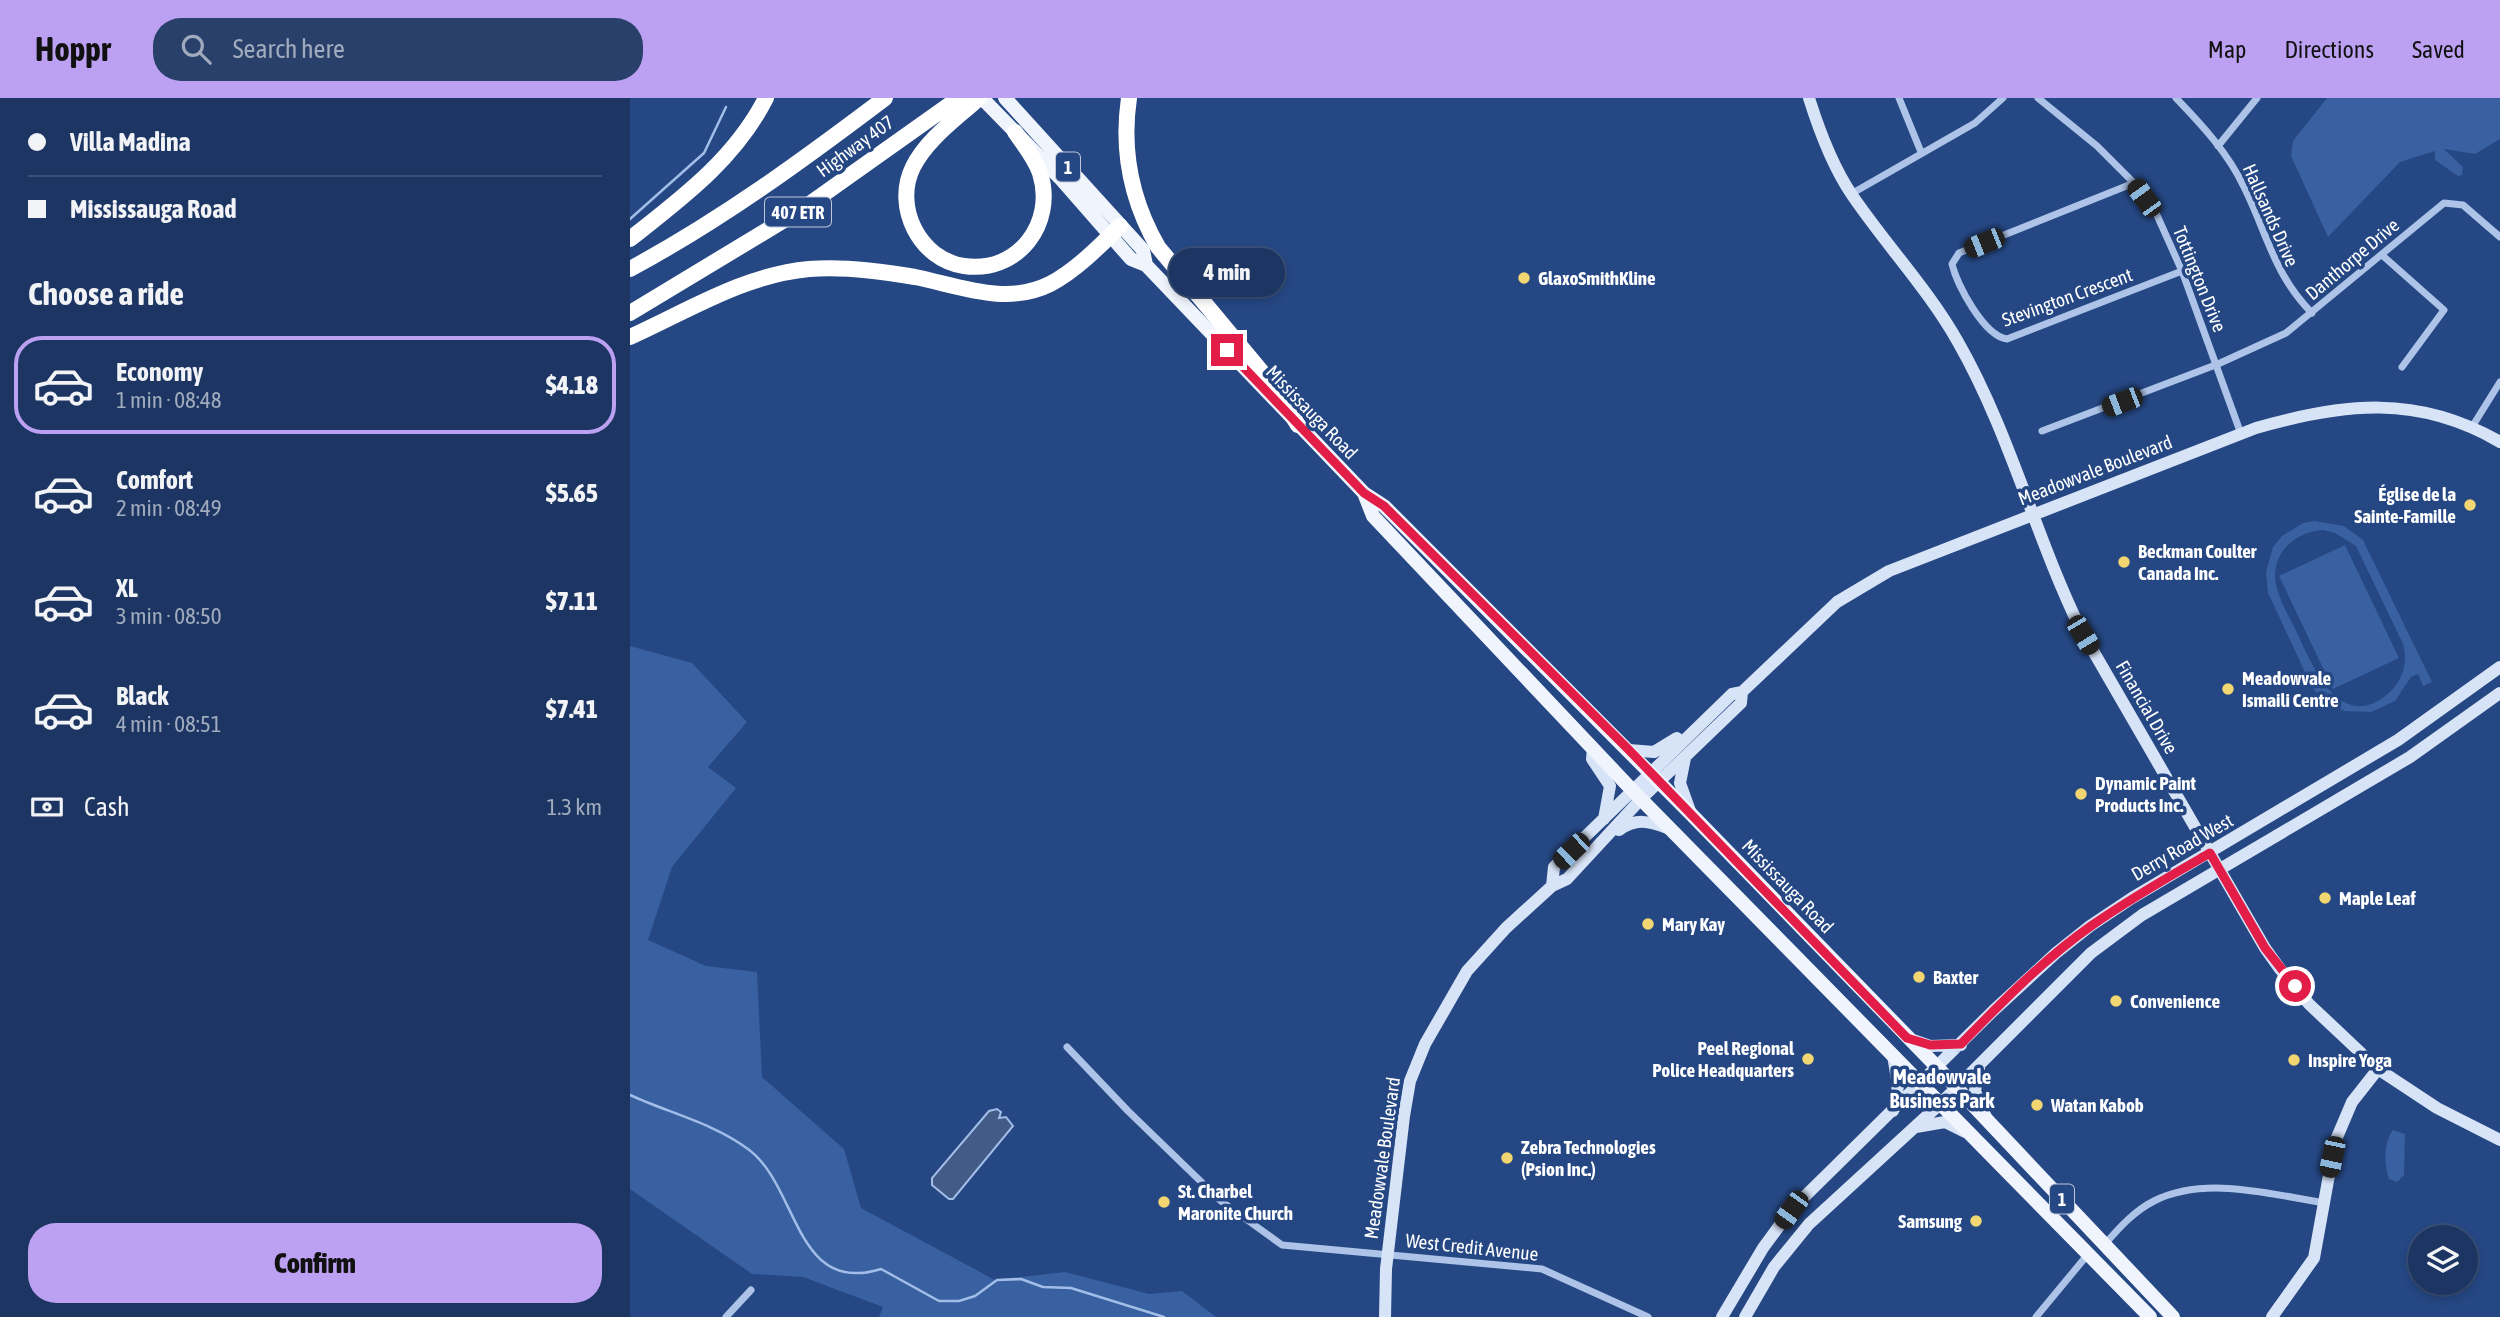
<!DOCTYPE html>
<html lang="en">
<head>
<meta charset="utf-8">
<style>
	:root { --surface:#1c3562; --page:#29406b; --text:#f1f3f6; --muted:#a0abbe; --line:#3a5077; --accent:#bca0f2 }
	body { margin:0; font-family:"Asap Condensed",sans-serif; background:var(--page); color:var(--text); height:100vh; display:flex; flex-direction:column; font-size:26px; white-space:nowrap }
	* { box-sizing:border-box; margin:0 }
	p { font-size:23px; color:var(--muted) }
	.icon { flex:none; width:38px; height:38px; fill:none; stroke:currentColor; stroke-width:2; stroke-linecap:round; stroke-linejoin:round }
	.map { position:relative; flex:1; overflow:hidden }
	.panel { display:flex; flex-direction:column; background:var(--surface); width:630px }
	.panel>* { flex:none }
	.guide { display:grid; align-content:center; height:154px; padding:0 28px; background:var(--surface) }
	.controls { position:absolute; left:1778px; top:1127px; display:grid; gap:14px }
	.controls a { display:grid; place-items:center; width:70px; height:70px; border-radius:50%; background:var(--surface); box-shadow:0 4px 10px #0003,0 0 0 2px var(--line); font-size:35px }
	.end { position:absolute; width:32px; height:32px; margin:-16px; border:9px solid #e11d48; background:#fff; box-shadow:0 0 0 4px #fff }
	.from { border-radius:50% }
	.bubble { position:absolute; height:49px; border-radius:24px; background:var(--surface); box-shadow:0 4px 10px #0003,0 0 0 2px var(--line); font-size:23px; font-weight:800; line-height:49px; text-align:center }
	.car { position:absolute; width:21px; height:42px; margin:-21px -10px; border-radius:9px; box-shadow:0 0 5px 2px #0007; background:linear-gradient(#222 24%,#8ab4d8 0 40%,#222 0 76%,#8ab4d8 0 86%,#222 0) }
	.guide b { display:flex; align-items:center; gap:24px; height:66px; font-size:26px }
	.guide b+b { border-top:2px solid var(--line) }
	.guide i { width:18px; height:18px; background:var(--text) }
	ul { padding:0; list-style:none }
	li { display:flex; align-items:center; gap:21px; height:98px; margin:0 14px 10px; padding:0 14px; border:4px solid transparent; border-radius:28px }
	li div { flex:1 }
	li b { display:block; font-size:26px }
	li em { font-style:normal; font-weight:800 }
	li.current { border-color:var(--accent) }
	li>.icon { width:63px; height:63px; stroke-width:1.5 }
	h2 { padding:0 28px; font-size:32px; line-height:84px }
	.pay { display:flex; align-items:center; gap:18px; height:77px; padding:0 28px; font-size:26px }
	.pay p { margin-inline-start:auto }
	.action { display:flex; gap:14px; margin-top:auto; padding:14px 28px }
	.action a { flex:1; height:80px; border-radius:28px; background:var(--accent); color:#111; font-size:28px; font-weight:800; line-height:80px; text-align:center }
	header { display:flex; align-items:center; gap:42px; box-sizing:border-box; height:98px; padding:0 35px; background:var(--accent); color:#111 }
	header strong { font-size:33px }
	nav { display:flex; gap:38px; margin-inline-start:auto; font-size:24px }
	.search { width:490px; height:63px; background:var(--page); display:flex; align-items:center; gap:18px; box-sizing:border-box; padding:0 24px; border-radius:28px; color:var(--muted); font-size:26px }
	main { display:flex; flex:1; min-height:0 }
	.map>svg:first-child { display:block }
	.green { fill:#3960a0; fill-rule:evenodd }
	.water { fill:#435c87; stroke:#a2bde8; stroke-width:2 }
	.lines { fill:none; stroke-linecap:round; stroke-linejoin:round }
	.stream { stroke:#a2bde8; stroke-width:2.5 }
	.street { stroke:#adc3e7; stroke-width:7 }
	.secondary { stroke:#d7e3f6; stroke-width:12 }
	.primary { stroke:#eff4fd; stroke-width:14 }
	.highway { stroke:#fff; stroke-width:16 }
	.route { stroke:#e11d48; stroke-width:9 }
	.poi-dot { fill:#f1d672; stroke:#254783; stroke-width:2.5 }
	.labels { text-anchor:middle; dominant-baseline:central; stroke-width:7; stroke-linejoin:round; paint-order:stroke }
	.shield { fill:#254783; stroke:#bec8da; stroke-width:2 }
	.shield-label { font-size:18px; font-weight:bold; fill:#fff }
	.street-label { font-size:19px; fill:#fff; stroke:#254783 }
	.poi-label { font-size:19px; font-weight:bold; fill:#fff; stroke:#254783; text-anchor:start }
	.neighbourhood-label { font-size:21px; font-weight:bold; fill:#fff; stroke:#254783 }
</style>
</head>
<body>
<header>
<strong>Hoppr</strong>
<div class="search"><svg class="icon" aria-label="search" viewBox="0 0 24 24"><circle cx="10" cy="10" r="6"/><path d="M15 15l6 6"/></svg>Search here</div>
<nav><a>Map</a><a>Directions</a><a>Saved</a></nav>
</header>
<main>
<section class="panel">
<div class="guide">
<b><i class="from"></i>Villa Madina</b>
<b><i></i>Mississauga Road</b>
</div>
<h2>Choose a ride</h2>
<ul>
<li class="current"><svg class="icon" aria-label="car" viewBox="0 0 24 24"><path d="M5 17H2v-5l4-1 3-4h7l3 4 3 1v5h-3M9 17h6M6 11h13"/><circle cx="7" cy="17" r="2"/><circle cx="17" cy="17" r="2"/></svg><div><b>Economy</b><p>1 min · 08:48</p></div><em>$4.18</em></li>
<li><svg class="icon" aria-label="car" viewBox="0 0 24 24"><path d="M5 17H2v-5l4-1 3-4h7l3 4 3 1v5h-3M9 17h6M6 11h13"/><circle cx="7" cy="17" r="2"/><circle cx="17" cy="17" r="2"/></svg><div><b>Comfort</b><p>2 min · 08:49</p></div><em>$5.65</em></li>
<li><svg class="icon" aria-label="car" viewBox="0 0 24 24"><path d="M5 17H2v-5l4-1 3-4h7l3 4 3 1v5h-3M9 17h6M6 11h13"/><circle cx="7" cy="17" r="2"/><circle cx="17" cy="17" r="2"/></svg><div><b>XL</b><p>3 min · 08:50</p></div><em>$7.11</em></li>
<li><svg class="icon" aria-label="car" viewBox="0 0 24 24"><path d="M5 17H2v-5l4-1 3-4h7l3 4 3 1v5h-3M9 17h6M6 11h13"/><circle cx="7" cy="17" r="2"/><circle cx="17" cy="17" r="2"/></svg><div><b>Black</b><p>4 min · 08:51</p></div><em>$7.41</em></li>
</ul>
<div class="pay"><svg class="icon" aria-label="cash" viewBox="0 0 24 24"><path d="M3 7h18v10H3z"/><circle cx="12" cy="12" r="2"/></svg>Cash<p>1.3 km</p></div>
<div class="action"><a>Confirm</a></div>
</section>
<div class="map">
<svg width="1870" height="1219" viewBox="0 0 1870 1219">
	<rect width="100%" height="100%" fill="#254783"/>
	<path class="green" d="M1697,0H1870V41L1845,56L1814,51L1833,69L1832,77L1828,78L1805,62V53L1770,64L1698,139L1661,58L1663,43Z
		M1685,423L1714,428L1733,442L1802,584L1793,588L1788,576L1781,579L1765,603L1741,614L1714,613L1689,598L1681,587L1638,495L1636,474L1643,449L1652,438L1673,425ZM1693,432L1705,435L1726,448L1773,546C1778,565 1773,582 1759,595C1712,636 1684,572 1669,539C1662,523 1651,507 1647,490C1638,458 1663,434 1693,432Z
		M1715,447L1769,560L1703,591L1649,478Z
		M0,548L62,565L117,624L78,669L106,690L42,769L18,842L76,868L127,874L132,979L214,1051L231,1110L365,1182L435,1174L519,1196L552,1193L586,1219H249L253,1209L173,1179L122,1176L0,1091Z
		M1763,1032L1775,1036L1774,1077L1767,1084L1759,1081C1754,1067 1753,1045 1763,1032Z"/>
	<path class="water" d="M367,1011L371,1014L369,1020L376,1019L383,1028L323,1101H319L302,1087V1080L359,1013Z"/>
	<g class="lines">
		<path class="stream" d="M0,121L74,55L96,9
			M0,997C39,1015 83,1025 118,1051C169,1088 164,1198 251,1171L309,1203H329L345,1198L367,1182L391,1181L413,1189L441,1190L534,1219"/>
		<path class="street" d="M1269,0L1291,54
			M1408,0L1467,48L1504,85L1526,115L1552,173L1611,336
			M1546,0C1572,27 1598,55 1614,89C1637,135 1644,177 1682,215
			M1588,48L1627,0
			M1504,85L1329,155L1322,166C1327,187 1354,238 1377,241L1552,173
			M1221,96L1345,25L1373,0
			M1753,158L1814,212L1772,269
			M1842,329L1870,284
			M1412,333L1588,266L1656,235L1814,105L1833,107L1870,139
			M437,949L498,1013L591,1103L652,1147L912,1171L1018,1219
			M1475,1146C1489,1130 1504,1113 1524,1103C1576,1077 1642,1097 1696,1105
			M96,1219L121,1192
			M1406,1219L1459,1155"/>
		<path class="secondary" d="M1179,0C1189,32 1203,69 1222,97C1256,147 1298,191 1328,244C1380,335 1405,438 1451,532L1635,850L1650,871L1679,906L1748,971L1807,1010L1870,1042
			M963,650L962,661L980,688L974,721
			M999,652L1024,654L1047,640
			M1055,660L1050,685L1060,713
			M989,732C1006,720 1019,723 1037,730
			M922,788L924,769L1102,596L1112,594L1207,504L1259,473L1626,330C1713,305 1788,296 1870,344
			M1280,941L1300,948L1331,947
			M1349,970L1345,993L1356,1019
			M1263,1013L1268,988L1263,957
			M1286,1029L1315,1024L1335,1034
			M755,1219L756,1171L774,1018L780,983L795,946L837,873L876,830L922,788L937,781L1011,701L1111,605L1112,594
			M1092,1219L1133,1150L1161,1112L1363,913L1426,855L1460,828L1502,800L1768,642L1870,569
			M1115,1219L1144,1169L1179,1126L1311,1005L1461,855L1512,817L1780,659L1870,595
			M1642,1219L1684,1160L1705,1044L1722,1004L1748,971"/>
		<path class="primary" d="M352,0L430,80L501,161L516,167L734,395L754,408L1061,716L1308,970L1543,1219
			M375,0L513,152L516,167
			M734,395L743,418L1003,693L1520,1219"/>
		<path class="highway" d="M349,0C326,21 297,41 283,69C263,109 290,162 334,168C388,176 426,125 410,75C405,60 394,47 385,34
			M499,0C491,54 501,102 528,149L645,290L668,327
			M0,141C52,100 105,61 136,0
			M0,171C91,122 173,62 255,0
			M0,215L174,110L329,0
			M0,239C58,213 114,177 179,171C213,168 251,173 285,179C330,188 376,208 420,186C445,173 470,148 490,128"/>
	</g>
	<g class="lines">
		<path class="route" d="M597,252L734,395L754,408L999,652L1277,940L1300,947L1331,946C1372,904 1414,861 1461,828C1499,801 1540,778 1580,755L1635,850L1665,888"/>
	</g>
	<g class="poi-dot">
		<circle cx="894" cy="180" r="7"/>
		<circle cx="1840" cy="407" r="7"/>
		<circle cx="1494" cy="464" r="7"/>
		<circle cx="1598" cy="591" r="7"/>
		<circle cx="1451" cy="696" r="7"/>
		<circle cx="1695" cy="800" r="7"/>
		<circle cx="1018" cy="826" r="7"/>
		<circle cx="1289" cy="879" r="7"/>
		<circle cx="1486" cy="903" r="7"/>
		<circle cx="1178" cy="961" r="7"/>
		<circle cx="1664" cy="962" r="7"/>
		<circle cx="1407" cy="1007" r="7"/>
		<circle cx="877" cy="1060" r="7"/>
		<circle cx="534" cy="1104" r="7"/>
		<circle cx="1346" cy="1123" r="7"/>
	</g>
	<g class="labels">
		<g class="shield">
			<rect x="426" y="54.5" width="24" height="29" rx="5"/>
			<rect x="135" y="99.5" width="66" height="29" rx="5"/>
			<rect x="1420" y="1086.5" width="24" height="29" rx="5"/>
		</g>
		<g class="shield-label">
			<text x="438" y="69">1</text>
			<text x="168" y="114">407 ETR</text>
			<text x="1432" y="1101">1</text>
		</g>
		<g class="street-label">
			<text transform="translate(225 48) rotate(-36)">Highway 407</text>
			<text transform="translate(1641 117) rotate(66)">Hallsands Drive</text>
			<text transform="translate(1722 161) rotate(-40)">Danthorpe Drive</text>
			<text transform="translate(1570 181) rotate(68)">Tottington Drive</text>
			<text transform="translate(1437 199) rotate(-20)">Stevington Crescent</text>
			<text transform="translate(682 314) rotate(46)">Mississauga Road</text>
			<text transform="translate(1465 372) rotate(-21)">Meadowvale Boulevard</text>
			<text transform="translate(1517 609) rotate(60)">Financial Drive</text>
			<text transform="translate(1552 749) rotate(-30)">Derry Road West</text>
			<text transform="translate(1158 788) rotate(46)">Mississauga Road</text>
			<text transform="translate(752 1060) rotate(-82)">Meadowvale Boulevard</text>
			<text transform="translate(842 1149) rotate(6)">West Credit Avenue</text>
		</g>
		<g class="poi-label">
			<text x="908" y="180">GlaxoSmithKline</text>
			<text x="1826" y="396" text-anchor="end">Église de la<tspan x="1826" dy="22">Sainte-Famille</tspan></text>
			<text x="1508" y="453">Beckman Coulter<tspan x="1508" dy="22">Canada Inc.</tspan></text>
			<text x="1612" y="580">Meadowvale<tspan x="1612" dy="22">Ismaili Centre</tspan></text>
			<text x="1465" y="685">Dynamic Paint<tspan x="1465" dy="22">Products Inc.</tspan></text>
			<text x="1709" y="800">Maple Leaf</text>
			<text x="1032" y="826">Mary Kay</text>
			<text x="1303" y="879">Baxter</text>
			<text x="1500" y="903">Convenience</text>
			<text x="1164" y="950" text-anchor="end">Peel Regional<tspan x="1164" dy="22">Police Headquarters</tspan></text>
			<text x="1678" y="962">Inspire Yoga</text>
			<text x="1421" y="1007">Watan Kabob</text>
			<text x="891" y="1049">Zebra Technologies<tspan x="891" dy="22">(Psion Inc.)</tspan></text>
			<text x="548" y="1093">St. Charbel<tspan x="548" dy="22">Maronite Church</tspan></text>
			<text x="1332" y="1123" text-anchor="end">Samsung</text>
		</g>
		<g class="neighbourhood-label">
			<text x="1312" y="978">Meadowvale<tspan x="1312" dy="24">Business Park</tspan></text>
		</g>
	</g>
</svg>
<div class="controls">
<a><svg class="icon" aria-label="layers" viewBox="0 0 24 24"><path d="M12 4l9 5-9 5-9-5zM3 14l9 5 9-5"/></svg></a>
</div>
<i class="end from" style="left:1665px;top:888px"></i>
<i class="end" style="left:597px;top:252px"></i>
<div class="bubble" style="left:539px;top:150px;width:116px">4 min</div>
<i class="car" style="left:1514px;top:100px;rotate:324deg"></i>
<i class="car" style="left:1354px;top:145px;rotate:248deg"></i>
<i class="car" style="left:1492px;top:304px;rotate:249deg"></i>
<i class="car" style="left:1453px;top:537px;rotate:149deg"></i>
<i class="car" style="left:941px;top:753px;rotate:226deg"></i>
<i class="car" style="left:1702px;top:1059px;rotate:192deg"></i>
<i class="car" style="left:1161px;top:1112px;rotate:216deg"></i>
</div>
</main>
</body>
</html>
